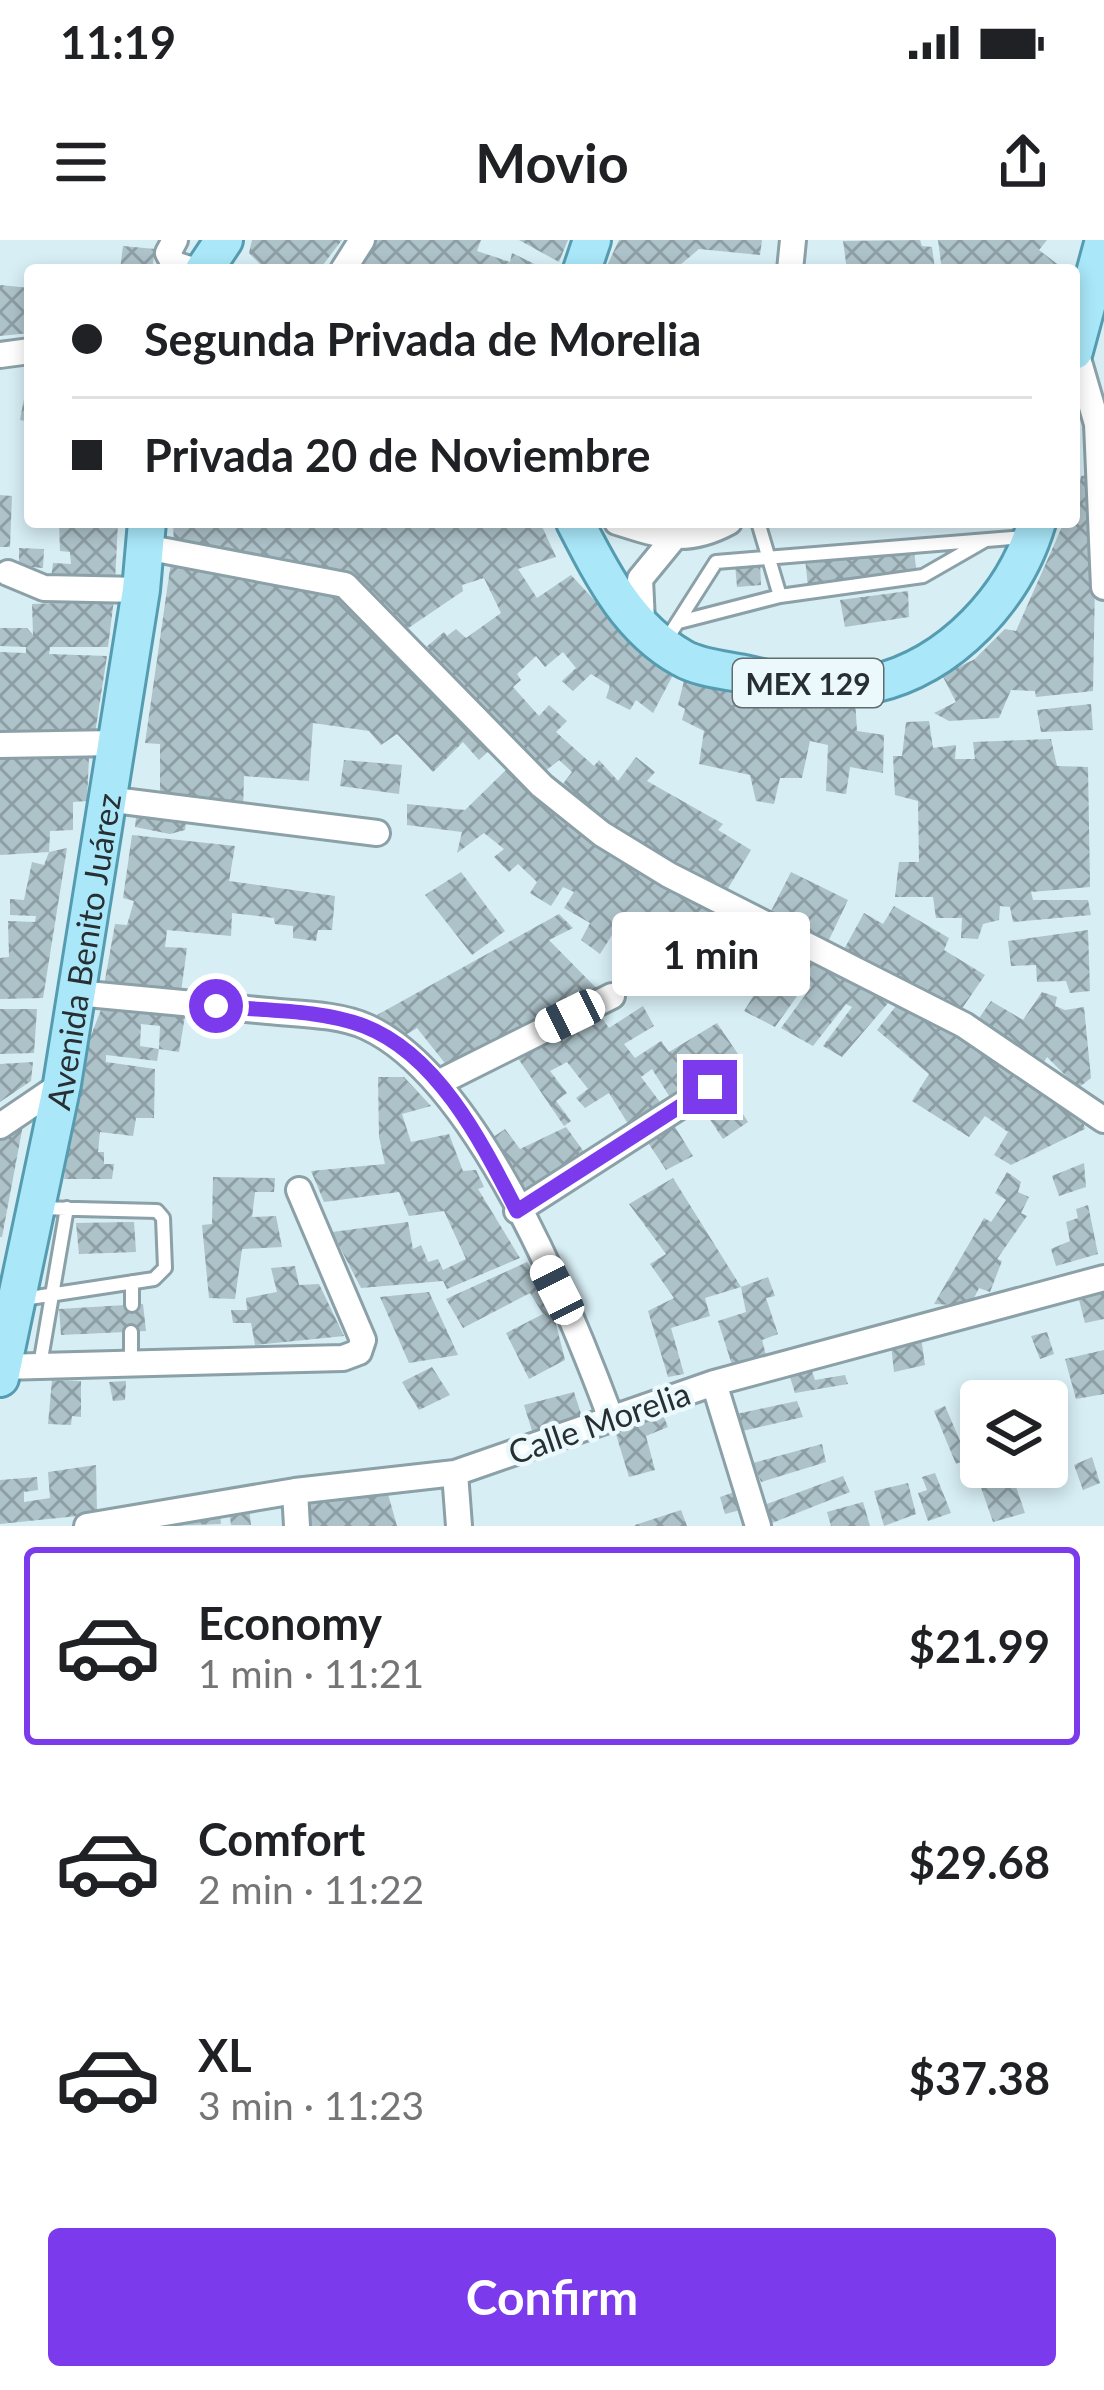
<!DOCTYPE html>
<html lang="en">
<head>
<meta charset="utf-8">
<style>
	:root { --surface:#fff; --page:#f6f6f6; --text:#202124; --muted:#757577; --line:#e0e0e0; --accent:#7c3aed }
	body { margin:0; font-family:Lato,sans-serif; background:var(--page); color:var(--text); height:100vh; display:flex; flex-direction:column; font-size:45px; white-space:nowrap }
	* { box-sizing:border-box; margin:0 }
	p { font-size:39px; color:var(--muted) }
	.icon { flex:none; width:66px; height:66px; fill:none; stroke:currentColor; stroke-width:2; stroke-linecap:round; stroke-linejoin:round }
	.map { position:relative; height:1286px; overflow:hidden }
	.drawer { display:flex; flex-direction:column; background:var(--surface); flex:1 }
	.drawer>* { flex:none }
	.top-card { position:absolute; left:24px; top:24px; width:1056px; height:264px; border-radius:12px; box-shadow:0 6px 18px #0003; display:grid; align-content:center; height:264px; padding:0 48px; background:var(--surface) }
	.fabs { position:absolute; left:960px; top:1140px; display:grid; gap:24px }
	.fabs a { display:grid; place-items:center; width:108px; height:108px; border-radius:12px; background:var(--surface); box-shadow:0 6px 18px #0003; font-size:60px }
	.end { position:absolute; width:54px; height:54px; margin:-27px; border:15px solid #7c3aed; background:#fff; box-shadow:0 0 0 6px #fff }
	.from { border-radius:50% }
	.bubble { position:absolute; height:84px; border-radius:12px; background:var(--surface); box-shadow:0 6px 18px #0003; font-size:39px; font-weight:700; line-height:84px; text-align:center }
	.car { position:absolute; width:36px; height:72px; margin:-36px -18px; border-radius:15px; box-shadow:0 0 9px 3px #0007; background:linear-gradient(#fff 24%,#345 0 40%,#fff 0 76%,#345 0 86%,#fff 0) }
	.top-card b { display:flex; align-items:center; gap:42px; height:114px; font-size:45px }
	.top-card b+b { border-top:3px solid var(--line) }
	.top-card i { width:30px; height:30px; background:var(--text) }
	ul { padding:21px 0 0; list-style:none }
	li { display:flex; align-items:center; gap:36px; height:198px; margin:0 24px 18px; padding:0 24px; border:6px solid transparent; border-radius:12px }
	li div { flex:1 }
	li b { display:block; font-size:45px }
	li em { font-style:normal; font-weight:700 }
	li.on { border-color:var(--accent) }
	li>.icon { width:108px; height:108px; stroke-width:1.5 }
	.primary-button { display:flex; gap:24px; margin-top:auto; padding:24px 48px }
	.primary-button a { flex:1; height:138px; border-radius:12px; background:var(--accent); color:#fff; font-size:48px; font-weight:700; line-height:138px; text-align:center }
	.status { display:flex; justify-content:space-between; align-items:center; height:84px; padding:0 60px; background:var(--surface); direction:ltr }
	.status svg { height:33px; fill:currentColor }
	header { display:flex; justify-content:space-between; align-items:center; height:156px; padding:0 48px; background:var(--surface); font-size:54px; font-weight:700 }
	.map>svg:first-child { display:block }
	.building { fill:url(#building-cross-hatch) }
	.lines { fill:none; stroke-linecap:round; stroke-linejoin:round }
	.lane-casing { stroke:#8ba0a7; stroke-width:18 }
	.street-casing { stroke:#8ba0a7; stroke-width:30 }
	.primary-casing { stroke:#569cb1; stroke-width:42 }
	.lane { stroke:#fff; stroke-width:12 }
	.street { stroke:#fff; stroke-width:24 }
	.primary { stroke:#a9e7f9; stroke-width:36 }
	.route { stroke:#7c3aed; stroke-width:15 }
	.labels { text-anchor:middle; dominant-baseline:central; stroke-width:9; stroke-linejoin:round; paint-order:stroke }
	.shield { fill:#ebf9fd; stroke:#626c6f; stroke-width:3 }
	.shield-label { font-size:30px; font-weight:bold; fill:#272f32 }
	.street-label { font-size:33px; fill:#272f32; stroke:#ebf9fd }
</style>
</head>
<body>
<div class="status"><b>11:19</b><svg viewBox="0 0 49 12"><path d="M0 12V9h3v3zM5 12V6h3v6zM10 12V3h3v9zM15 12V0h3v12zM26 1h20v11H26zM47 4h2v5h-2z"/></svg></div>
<header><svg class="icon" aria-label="menu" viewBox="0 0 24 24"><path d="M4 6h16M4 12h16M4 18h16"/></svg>Movio<svg class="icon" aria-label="share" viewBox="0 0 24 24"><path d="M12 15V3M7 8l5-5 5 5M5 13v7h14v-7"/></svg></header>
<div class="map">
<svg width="1104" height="1286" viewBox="0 0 1104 1286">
	<defs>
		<pattern id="building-cross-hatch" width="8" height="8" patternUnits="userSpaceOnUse" patternTransform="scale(3)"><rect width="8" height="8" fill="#adc2c9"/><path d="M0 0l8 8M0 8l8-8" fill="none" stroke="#8d9ea4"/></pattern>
	</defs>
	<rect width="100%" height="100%" fill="#d7eef5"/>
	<path class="building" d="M252,0H342L319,30H266L249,13Z
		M375,0H481L477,11L510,22L512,13L547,30H356Z
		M519,0H568L559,22Z
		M619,0H762L760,15L699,9L674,30H605Z
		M920,0L922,6L932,7L935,30H847L843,1Z
		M938,0H1047L1039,10L1065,30H942Z
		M123,6L155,9L152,30H120Z
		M708,25L764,26V30H697Z
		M0,45L30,48V93L0,96Z
		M28,137H30V182L20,180Z
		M1097,234L1093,451L1036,457L1035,451L1011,450L999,478L949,481L934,473L956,462L942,435L975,419L1005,389L1016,391L1064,282H1074L1081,236Z
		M0,255L12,256L10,307H0Z
		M59,282H118L115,342L51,339L53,323L71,324L70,312L60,311Z
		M173,282H540L556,317L518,329L537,358L571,335L641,410L673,435L653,473L636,460L630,470L606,458L610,446L591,434L573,451L562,441L576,428L563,412L545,427L536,416L517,434L521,440L513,447L539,476L549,465L567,481L556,492L594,526L599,520L618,541L636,517L655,532L647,541L723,584L718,590L751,610L724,655L559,549L572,532L559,520L544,532L425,408L444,392L447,396L456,389L466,398L501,373L484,338L462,345L463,351L407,389L357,342L319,325L174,307Z
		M913,305L917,334L808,347L805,318Z
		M19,308L44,309L43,328L19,326Z
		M171,322L349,355L493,507L479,520L463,502L433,532L397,494L381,505L369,491L313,483L309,541L244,536L243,570L160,557V504L145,503Z
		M760,322L761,345L737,347L735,324Z
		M908,351L909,377L845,387L840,360Z
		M60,354L114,359L108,407H50L49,414L107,416L94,500H0V412L26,413V407L0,406V388H27L33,395L32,364L57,363Z
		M685,437L744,458L813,468L855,459L857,491L884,495L883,533L850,527L846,554L826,551L828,505L810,501L802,538H780L774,564L756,561L750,535L699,524L704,491L682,480L685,469L678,465Z
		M1091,464L1093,490L1041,492L1037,470Z
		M929,481L933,508L956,505L955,519H975L973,502L1051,499L1057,526L1088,527L1090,647L1031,652L1033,660H1088L1091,675L1013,682L1010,667L1000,666L999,680L983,684L978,699L961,698L962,678H936L933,657H895L899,622H919L918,561L895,555L893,516H902L906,482Z
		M89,517L87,561L73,562V590L50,591L49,612L0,615V518Z
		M344,520L402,525L399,554L340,546Z
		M509,527L588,601L731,684L889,762L842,817L823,806L852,767L846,764L813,806L781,788L811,747L805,745L775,787L744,771L768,733L738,716L717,749L696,734L704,723L673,706L666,724L612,695L600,714L581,700L590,683L564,668L574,652L563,647L551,666L530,653L537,642L518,624L509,632L494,617L504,609L484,593L457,613L462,592L407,585V564L465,570Z
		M137,568L187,577L185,590L170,594L135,587Z
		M132,595L235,606L229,641L335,656L332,690H318L316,701L293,698V686L275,684L274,678L232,673L231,696L167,690L165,707L187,708L180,759L103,751L115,684L127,685L134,661L123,658Z
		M67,608L43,758L0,759V718L9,717L8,681L35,682L36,676L10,675V659L24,660L32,622L44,625L49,612Z
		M461,632L505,691L472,715L425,655Z
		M791,632L848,660L827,704L769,675Z
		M894,666L949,698L944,710L985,735L961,770L842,713L864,673L883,684Z
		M559,674L573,688L549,700L602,754L448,827L417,788L399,799L377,775Z
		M1088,690L1090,751L1070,753L1066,741L1037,742L1036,725L1011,726L1008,701Z
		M1042,752L1057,757L1055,766L1065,770L1084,767L1091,838L1078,848L1047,817L1041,827L977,781L991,761L1023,780Z
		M104,762L185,776L179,812L159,809L160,786L141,784L140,806L159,809L157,821L106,815V822L155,829L154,878H136L133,896L100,892L98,912H104V924H114L112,939H64L80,824Z
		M643,766L654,786L624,804L635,818L661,801L669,812L717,783L740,817L673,862L652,829L641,837L663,866L630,887L609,853L585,868L576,858L588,849L567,822L550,831L567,853L556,861L571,881L564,886L515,814L601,777L609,788Z
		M896,766L939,782L1081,874L1085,889L1011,925L994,915L1008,892L985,876L969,897L912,861L929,834L877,790Z
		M0,769H37L34,813L0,814Z
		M33,822L31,841L0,862V824Z
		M378,837H404L431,866L402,874L411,902L449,894L463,931L476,930L484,947L478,949L520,1018L447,1049L443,1041L361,1048L332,992L408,982L413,1009L421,1005L428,1022L438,1019L443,1030L466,1019L444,971L409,976L399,952L324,962L311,931L385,924L379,897Z
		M727,849L748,882L723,899L700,865Z
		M672,882L693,916L666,930L645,898Z
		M23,885L2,997H0V900Z
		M566,887L587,916L532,952L520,950L483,904L505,889L520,909Z
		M1084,923L1086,947L1059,956L1052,936Z
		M1007,932L1021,942L1018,952L1029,957L1021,973L1027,976L997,1019L1002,1021L990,1052L979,1048L970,1066L934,1064L984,978L991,982L1006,960L995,953Z
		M213,937L275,938L274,952H255L252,977L276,976L282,1007L242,1009L235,1059L209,1058L202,985L212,984Z
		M673,938L741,1047L705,1058L710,1076L671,1088L684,1134L668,1137L648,1071L674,1058L650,1024L666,1014L629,964Z
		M1088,965L1098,1014L1056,1026L1051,1009L1070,1001L1066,982L1078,978L1076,969Z
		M134,982L136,1012L79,1014L76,983Z
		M527,1022L549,1056L565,1120L529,1139L506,1093L543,1074L530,1053L463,1088L446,1059Z
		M295,1026L299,1045L319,1044L344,1096L255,1105L251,1083H233L231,1070H247L246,1058L277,1052L271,1028Z
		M768,1037L775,1056L766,1058L778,1094L762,1100L766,1115L732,1125L718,1081L746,1072L741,1047Z
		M1091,1045L1104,1050V1079L1085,1083L1078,1056Z
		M429,1052L458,1115L409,1123L380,1057Z
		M143,1064L146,1091L61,1095L59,1069Z
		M1047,1092L1054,1114L1040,1119L1031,1096Z
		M921,1097L925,1125L894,1132L891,1105Z
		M1104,1110V1154L1076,1159L1065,1119Z
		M810,1125L815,1140L845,1135L848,1144L795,1153L788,1131Z
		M432,1127L450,1155L419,1170L402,1142Z
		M52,1140L81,1141V1177L72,1176L71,1185L48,1184Z
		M126,1141L125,1160L113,1161L109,1142Z
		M574,1152L583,1180L533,1194L524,1165Z
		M797,1161L803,1177L738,1192L732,1175Z
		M945,1166L968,1219L956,1224L934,1171Z
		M661,1170L668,1187L646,1196L655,1230L629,1237L615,1191Z
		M981,1192V1227H998L1002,1237L1012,1235L1025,1273L993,1282L963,1196Z
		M822,1204L826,1222L761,1242L753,1223Z
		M1092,1217L1100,1243L1083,1250L1074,1225Z
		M96,1225L97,1274L0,1284V1240L37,1237L38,1250L24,1252V1262L50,1258L48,1232Z
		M935,1233L951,1273L928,1281L918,1253L927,1250L922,1237Z
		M843,1236L850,1252L772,1283L764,1265Z
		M908,1243L916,1274L884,1286L874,1251Z
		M386,1247L397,1286H308L307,1262Z
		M740,1250L744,1269L725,1274L720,1257Z
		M863,1262L870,1286H831L827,1272Z
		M249,1268L251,1285H231L229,1270Z
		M681,1270L687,1286H635V1285Z
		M220,1274L221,1284L164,1286L163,1276Z"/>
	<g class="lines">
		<defs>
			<path id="lane" d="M780,356L923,336L984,301
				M679,382L780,356L758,282
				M665,402L716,322L1025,297
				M23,1059L154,1039L165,1028L163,978L157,971L38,968
				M132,1065V1042
				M131,1123V1092
				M40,1125L67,968"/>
			<path id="street" d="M175,0L168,13L174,24L193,30
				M343,30L362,0
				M790,30L793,0
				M1075,108L1097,184L1104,347
				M0,115L30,111
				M617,282C661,296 687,305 729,282
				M145,307L345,345L542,546L602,594L669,635L964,785L1104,880
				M8,333L44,348L141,350
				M642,382L640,339L672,300
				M0,505L116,503
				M106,559L377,593
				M76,753C140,759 204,765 268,771C298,774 339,774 367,787C477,838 569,1066 610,1176
				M438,843L612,756
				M0,886L62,844
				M517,971L710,847
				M2,1127L343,1118L359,1112L363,1100L299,950
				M714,1143L758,1286
				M455,1233L459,1286
				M295,1251L297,1286
				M87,1286L295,1251L455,1233L714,1143L1104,1038"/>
			<g id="primary">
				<path d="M204,30L224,0"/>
				<path d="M582,30L592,0"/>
				<path d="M1074,111L1104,0"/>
				<path d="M575,282C602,334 628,388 682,418C699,428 725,430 744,434C782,443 835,452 873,444C951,426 1015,357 1037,282"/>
				<path id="s1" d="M0,1138L62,844L141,350L147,282"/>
			</g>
		</defs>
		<use href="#lane" class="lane-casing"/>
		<use href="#street" class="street-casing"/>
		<use href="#primary" class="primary-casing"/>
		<use href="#lane" class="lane"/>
		<use href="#street" class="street"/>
		<use href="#primary" class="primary"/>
	</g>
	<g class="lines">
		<path class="route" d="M216,766C262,771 320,769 364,786C439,815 483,905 517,971L710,847"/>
	</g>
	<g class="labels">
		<rect class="shield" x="733" y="419" width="150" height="48" rx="9"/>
		<g class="shield-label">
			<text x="808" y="443">MEX 129</text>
		</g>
		<g class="street-label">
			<text stroke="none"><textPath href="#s1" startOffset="435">Avenida Benito Juárez</textPath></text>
			<text transform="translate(599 1182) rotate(-19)">Calle Morelia</text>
		</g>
	</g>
</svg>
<div class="fabs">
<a><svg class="icon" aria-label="layers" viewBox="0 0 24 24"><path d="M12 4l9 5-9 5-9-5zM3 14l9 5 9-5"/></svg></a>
</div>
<i class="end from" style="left:216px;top:766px"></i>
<i class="end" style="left:710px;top:847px"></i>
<div class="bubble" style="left:612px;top:672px;width:198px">1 min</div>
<i class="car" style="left:570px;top:776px;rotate:244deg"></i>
<i class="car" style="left:557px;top:1050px;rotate:333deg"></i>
<div class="top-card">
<b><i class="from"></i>Segunda Privada de Morelia</b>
<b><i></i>Privada 20 de Noviembre</b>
</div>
</div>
<section class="drawer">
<ul>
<li class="on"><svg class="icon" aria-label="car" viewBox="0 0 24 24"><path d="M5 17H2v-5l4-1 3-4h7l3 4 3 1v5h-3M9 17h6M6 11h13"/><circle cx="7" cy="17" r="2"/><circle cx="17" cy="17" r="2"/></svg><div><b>Economy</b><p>1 min · 11:21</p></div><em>$21.99</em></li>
<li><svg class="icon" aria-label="car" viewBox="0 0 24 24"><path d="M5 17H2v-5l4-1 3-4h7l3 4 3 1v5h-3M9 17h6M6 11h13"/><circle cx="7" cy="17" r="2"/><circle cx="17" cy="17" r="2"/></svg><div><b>Comfort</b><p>2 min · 11:22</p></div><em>$29.68</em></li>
<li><svg class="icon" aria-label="car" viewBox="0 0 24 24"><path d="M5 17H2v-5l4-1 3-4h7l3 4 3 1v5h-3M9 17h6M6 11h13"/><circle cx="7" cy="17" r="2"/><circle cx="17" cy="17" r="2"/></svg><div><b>XL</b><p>3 min · 11:23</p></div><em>$37.38</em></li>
</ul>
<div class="primary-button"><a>Confirm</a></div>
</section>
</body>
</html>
